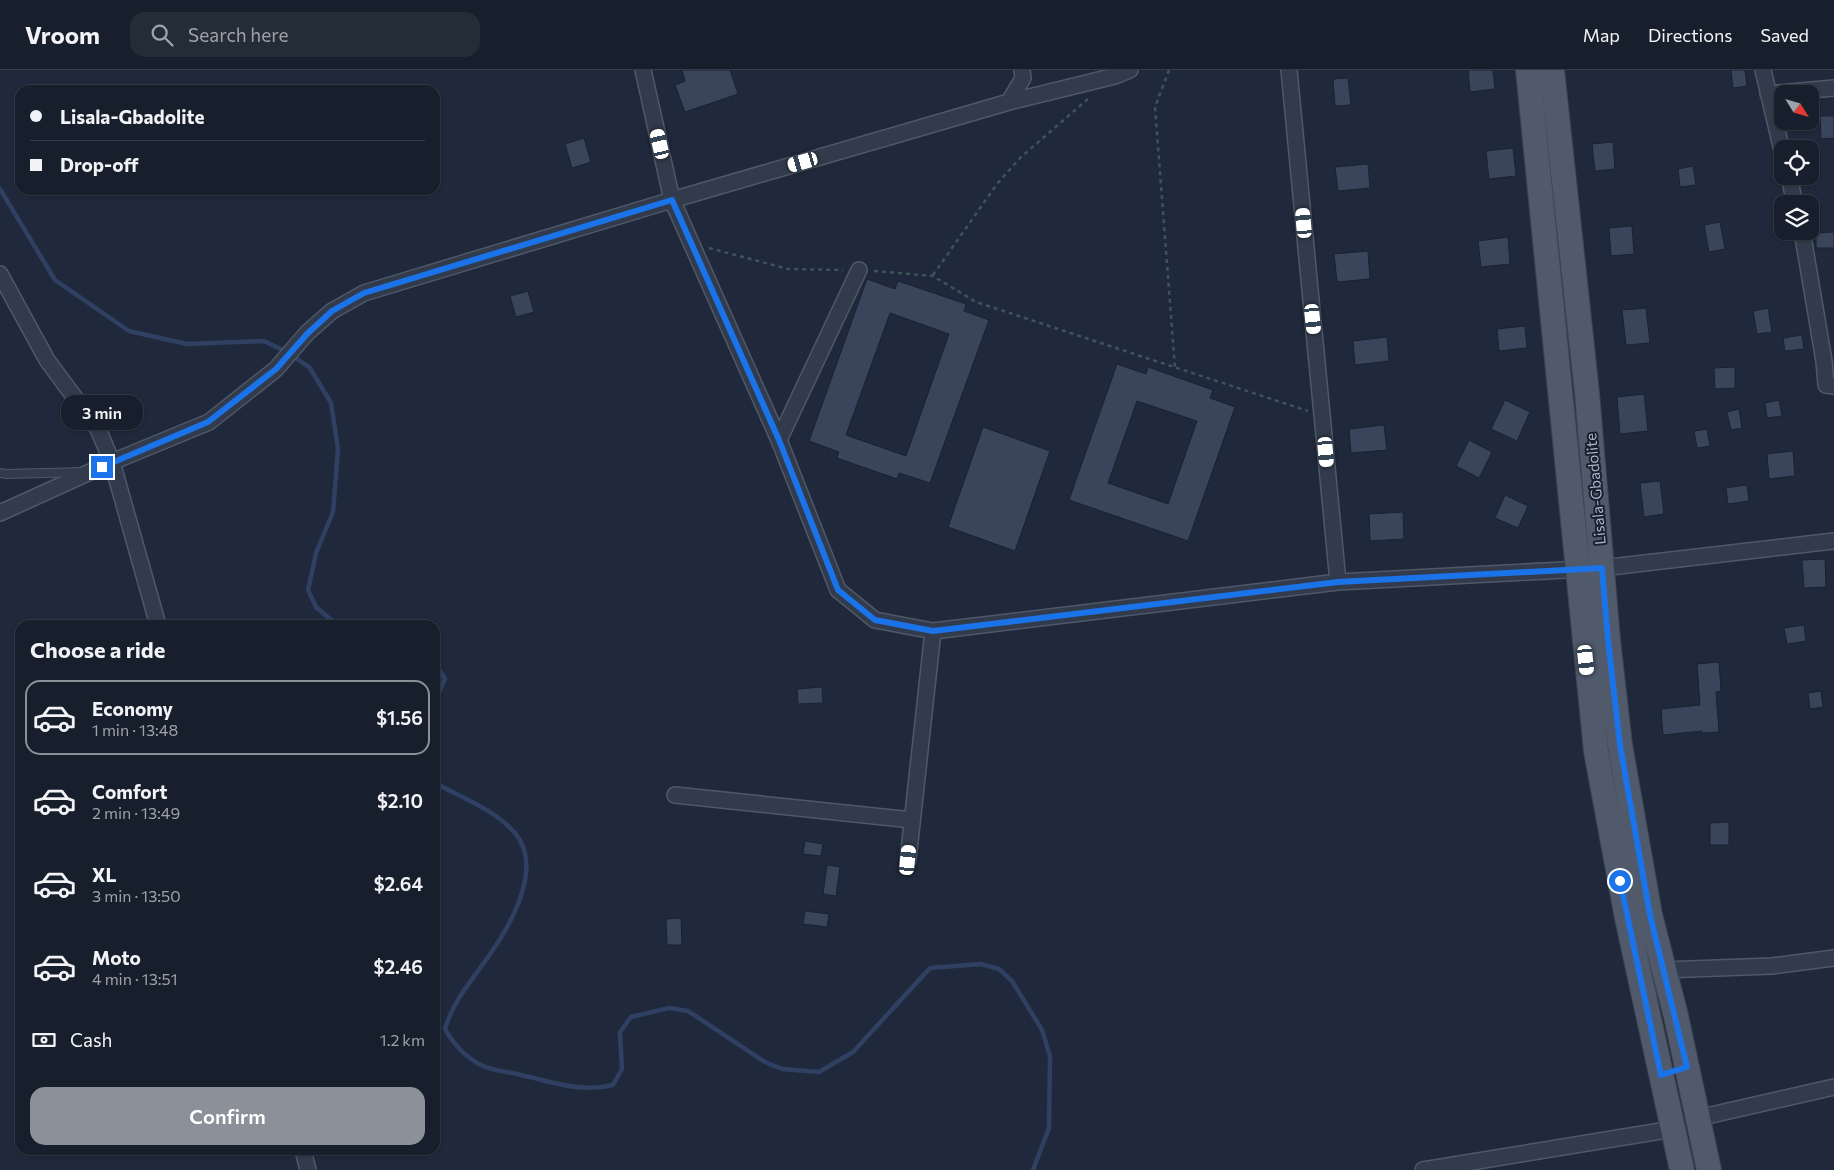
<!DOCTYPE html>
<html lang="en">
<head>
<meta charset="utf-8">
<style>
	:root { --surface:#171f2c; --page:#242c38; --text:#f1f3f6; --muted:#9ea2a9; --line:#363d48; --accent:#8c9099 }
	body { margin:0; font-family:Commissioner,sans-serif; background:var(--page); color:var(--text); height:100vh; display:flex; flex-direction:column; font-size:19px; white-space:nowrap }
	* { box-sizing:border-box; margin:0 }
	p { font-size:16px; color:var(--muted) }
	.icon { flex:none; width:28px; height:28px; fill:none; stroke:currentColor; stroke-width:2; stroke-linecap:round; stroke-linejoin:round }
	.map { position:relative; flex:1; overflow:hidden }
	.panel { position:absolute; left:15px; top:550px; width:425px; height:535px; display:flex; flex-direction:column; background:var(--surface); border-radius:15px; box-shadow:0 1px 4px #0004,0 0 0 1px var(--line) }
	.panel>* { flex:none }
	.top-card { position:absolute; left:15px; top:15px; width:425px; height:110px; border-radius:15px; box-shadow:0 1px 4px #0004,0 0 0 1px var(--line); display:grid; align-content:center; height:110px; padding:0 15px; background:var(--surface) }
	.needle { width:32px; rotate:127deg }
	.tools { position:absolute; left:1774px; top:15px; display:grid; gap:10px }
	.tools a { display:grid; place-items:center; width:45px; height:45px; border-radius:10px; background:var(--surface); box-shadow:0 1px 4px #0004,0 0 0 1px var(--line); font-size:25px }
	.end { position:absolute; width:22px; height:22px; margin:-11px; border:6px solid #1a73e8; background:#fff; box-shadow:0 0 0 2px #fff }
	.from { border-radius:50% }
	.bubble { position:absolute; height:35px; border-radius:15px; background:var(--surface); box-shadow:0 1px 4px #0004,0 0 0 1px var(--line); font-size:16px; font-weight:600; line-height:35px; text-align:center }
	.car { position:absolute; width:15px; height:30px; margin:-15px -8px; border-radius:6px; box-shadow:0 0 4px 1px #0007; background:linear-gradient(#fff 24%,#345 0 40%,#fff 0 76%,#345 0 86%,#fff 0) }
	.top-card b { display:flex; align-items:center; gap:18px; height:48px; font-size:19px }
	.top-card b+b { border-top:1px solid var(--line) }
	.top-card i { width:12px; height:12px; background:var(--text) }
	ul { padding:0; list-style:none }
	li { display:flex; align-items:center; gap:15px; height:75px; margin:0 10px 8px; padding:0 5px; border:2px solid transparent; border-radius:15px }
	li div { flex:1 }
	li b { display:block; font-size:19px }
	li em { font-style:normal; font-weight:600 }
	li.on { border-color:var(--accent) }
	li>.icon { width:45px; height:45px; stroke-width:1.5 }
	h2 { padding:0 15px; font-size:22px; line-height:60px }
	.pay { display:flex; align-items:center; gap:12px; height:55px; padding:0 15px; font-size:19px }
	.pay p { margin-inline-start:auto }
	.button { display:flex; gap:10px; margin-top:auto; padding:10px 15px }
	.button a { flex:1; height:58px; border-radius:15px; background:var(--accent); color:#fff; font-size:20px; font-weight:600; line-height:58px; text-align:center }
	header { display:flex; align-items:center; gap:30px; box-sizing:border-box; height:70px; padding:0 25px; background:var(--surface); border-bottom:1px solid var(--line) }
	header strong { font-size:24px }
	nav { display:flex; gap:28px; margin-inline-start:auto; font-size:18px }
	.search { width:350px; height:45px; background:var(--page); display:flex; align-items:center; gap:12px; box-sizing:border-box; padding:0 18px; border-radius:15px; color:var(--muted); font-size:19px }
	.map>svg:first-child { display:block }
	.lines { fill:none; stroke-linecap:round; stroke-linejoin:round }
	.stream { stroke:#2f4062; stroke-width:4.5 }
	.building { fill:#3a455b; stroke:#1a2231; fill-rule:evenodd }
	.lane-casing { stroke:#505868; stroke-width:10 }
	.street-casing { stroke:#505868; stroke-width:18 }
	.primary-casing { stroke:#3c4454; stroke-width:26 }
	.path { stroke:#3e5459; stroke-width:2.5; stroke-dasharray:4 4; stroke-linecap:butt }
	.lane { stroke:#323b4b; stroke-width:8 }
	.street { stroke:#323b4b; stroke-width:15 }
	.primary { stroke:#505a6b; stroke-width:24 }
	.route { stroke:#1a73e8; stroke-width:6 }
	.labels { text-anchor:middle; dominant-baseline:central; stroke-width:4; stroke-linejoin:round; paint-order:stroke }
	.street-label { font-size:15px; fill:#adb5c7; stroke:#18202f }
</style>
</head>
<body>
<header>
<strong>Vroom</strong>
<div class="search"><svg class="icon" aria-label="search" viewBox="0 0 24 24"><circle cx="10" cy="10" r="6"/><path d="M15 15l6 6"/></svg>Search here</div>
<nav><a>Map</a><a>Directions</a><a>Saved</a></nav>
</header>
<div class="map">
<svg width="1834" height="1100" viewBox="0 0 1834 1100">
	<rect width="100%" height="100%" fill="#1f293b"/>
	<g class="lines">
		<path class="stream" d="M0,119L55,210L129,261L187,274L264,271L289,283L310,298L331,333L338,379L333,442L316,483L308,520L316,537L330,549L342,555
			M435,593L445,609L435,631
			M435,713C461,727 495,740 515,763C546,800 506,863 483,894C468,915 452,934 445,959C454,975 466,988 483,996C494,1001 510,1002 521,1005C554,1012 579,1023 613,1015L622,999L620,962L631,947L669,938L688,941L765,992L782,999L819,1002L853,982L930,898L981,894L999,899L1012,911L1042,960L1050,986L1049,1058L1033,1100"/>
	</g>
	<path class="building" d="M682,0H730L738,24L685,42L675,15L685,11Z
		M1468,0H1493L1495,19L1470,22Z
		M1731,0H1745L1747,16L1733,18Z
		M1348,8L1351,35L1335,36L1333,9Z
		M1820,46H1834V68L1821,69Z
		M584,68L591,92L572,98L565,74Z
		M1613,72L1615,99L1595,101L1592,74Z
		M1513,78L1516,106L1489,109L1486,81Z
		M1368,94L1370,118L1338,121L1335,97Z
		M1693,96L1696,115L1680,117L1678,99Z
		M1720,152L1725,179L1709,182L1704,155Z
		M1632,156L1634,184L1611,186L1609,158Z
		M1834,162V178H1816V163Z
		M1508,167L1510,194L1481,197L1478,171Z
		M1368,181L1370,209L1337,212L1334,184Z
		M867,209L895,219L898,211L966,234L964,241L989,250L930,413L899,403L897,409L837,388L839,382L809,371ZM890,243L949,264L906,386L846,365Z
		M528,221L534,242L516,247L510,226Z
		M1646,238L1650,273L1626,275L1622,240Z
		M1768,238L1772,262L1757,264L1753,241Z
		M1525,256L1527,278L1499,281L1497,259Z
		M1802,265L1804,279L1785,281L1783,268Z
		M1387,267L1389,291L1355,295L1353,271Z
		M1117,294L1146,304L1148,297L1213,320L1210,328L1235,337L1188,471L1069,430ZM1137,331L1197,351L1168,434L1108,413Z
		M1735,297V318L1715,319L1714,298Z
		M1644,324L1648,361L1620,364L1617,327Z
		M1505,330L1530,342L1517,371L1491,359Z
		M1779,330L1782,346L1767,348L1765,333Z
		M1739,339L1742,358L1731,360L1727,342Z
		M1384,355L1387,380L1351,383L1349,359Z
		M983,357L1050,381L1015,481L948,457Z
		M1707,359L1710,376L1697,378L1694,361Z
		M1469,370L1492,382L1479,408L1456,396Z
		M1793,381L1795,406L1769,409L1767,384Z
		M1660,411L1664,444L1644,447L1640,413Z
		M1747,415L1749,431L1728,434L1726,418Z
		M1505,425L1528,436L1518,458L1495,448Z
		M1403,442L1404,469L1370,471L1369,444Z
		M1825,489L1826,517L1804,518L1802,490Z
		M1804,555L1806,571L1787,574L1784,558Z
		M1719,592L1721,621L1716,622L1719,662L1702,663V661L1663,665L1661,639L1700,635L1697,594Z
		M822,617L823,633L798,634L797,619Z
		M1821,621L1823,637L1810,639L1808,623Z
		M1729,752V775H1710V753Z
		M805,771L823,774L821,786L803,784Z
		M827,795L840,797L836,826L823,824Z
		M805,841L829,844L827,857L803,854Z
		M681,848L682,875H667L666,849Z"/>
	<g class="lines">
		<defs>
			<path id="lane" d="M0,403L6,404L82,402"/>
			<path id="street" d="M643,0L672,130L1009,32L1023,8L1022,0
				M1289,0L1338,512
				M1763,0L1782,81
				M1768,24L1834,18
				M1009,32L1115,6L1130,0
				M1789,106L1795,134
				M1802,161L1824,291L1826,315L1834,316
				M0,204L47,290L98,359L112,392L158,555
				M779,370L859,200
				M0,443L112,392L209,352L276,299L307,263L332,241L364,223L672,130L779,370L838,520L875,550L933,561L1338,512L1602,498L1834,471
				M675,725L912,750
				M908,790L933,561
				M1663,900L1772,896L1834,888
				M1698,1048L1834,1017
				M303,1080L308,1100
				M1423,1100L1673,1059"/>
			<path id="primary" d="M1528,0L1596,681L1627,848L1682,1100
				M1552,0L1587,323L1608,570L1620,675L1650,845L1676,946L1709,1100"/>
		</defs>
		<use href="#lane" class="lane-casing"/>
		<use href="#street" class="street-casing"/>
		<use href="#primary" class="primary-casing"/>
		<path class="path" d="M1169,0L1155,37L1175,298
			M709,178L788,199L843,200
			M874,201L933,206L976,232L1308,341
			M933,205L997,114L1020,88L1089,28"/>
		<use href="#lane" class="lane"/>
		<use href="#street" class="street"/>
		<use href="#primary" class="primary"/>
	</g>
	<g class="lines">
		<path class="route" d="M102,397L208,352L276,299L307,264L332,241L364,223L672,130L779,370L838,520L875,550L933,561L1338,512L1602,498L1608,570L1620,675L1650,845L1687,997L1661,1005L1620,811"/>
	</g>
	<g class="labels">
		<g class="street-label">
			<text transform="translate(1595 419) rotate(-95)">Lisala-Gbadolite</text>
		</g>
	</g>
</svg>
<div class="tools">
<a><svg class="needle" viewBox="-14 -14 28 28"><path d="M0-13l5 13h-10z" fill="#e53935"/><path d="M0 13l5-13h-10z" fill="#9ea2a9"/></svg></a>
<a><svg class="icon" aria-label="locate" viewBox="0 0 24 24"><circle cx="12" cy="12" r="6"/><path d="M12 2v4M12 18v4M2 12h4M18 12h4"/></svg></a>
<a><svg class="icon" aria-label="layers" viewBox="0 0 24 24"><path d="M12 4l9 5-9 5-9-5zM3 14l9 5 9-5"/></svg></a>
</div>
<i class="end from" style="left:1620px;top:811px"></i>
<i class="end" style="left:102px;top:397px"></i>
<div class="bubble" style="left:61px;top:325px;width:82px">3 min</div>
<i class="car" style="left:660px;top:74px;rotate:347deg"></i>
<i class="car" style="left:803px;top:92px;rotate:254deg"></i>
<i class="car" style="left:1304px;top:153px;rotate:355deg"></i>
<i class="car" style="left:1313px;top:249px;rotate:174deg"></i>
<i class="car" style="left:1326px;top:382px;rotate:175deg"></i>
<i class="car" style="left:1586px;top:590px;rotate:174deg"></i>
<i class="car" style="left:908px;top:790px;rotate:6deg"></i>
<div class="top-card">
<b><i class="from"></i>Lisala-Gbadolite</b>
<b><i></i>Drop-off</b>
</div>
<section class="panel">
<h2>Choose a ride</h2>
<ul>
<li class="on"><svg class="icon" aria-label="car" viewBox="0 0 24 24"><path d="M5 17H2v-5l4-1 3-4h7l3 4 3 1v5h-3M9 17h6M6 11h13"/><circle cx="7" cy="17" r="2"/><circle cx="17" cy="17" r="2"/></svg><div><b>Economy</b><p>1 min · 13:48</p></div><em>$1.56</em></li>
<li><svg class="icon" aria-label="car" viewBox="0 0 24 24"><path d="M5 17H2v-5l4-1 3-4h7l3 4 3 1v5h-3M9 17h6M6 11h13"/><circle cx="7" cy="17" r="2"/><circle cx="17" cy="17" r="2"/></svg><div><b>Comfort</b><p>2 min · 13:49</p></div><em>$2.10</em></li>
<li><svg class="icon" aria-label="car" viewBox="0 0 24 24"><path d="M5 17H2v-5l4-1 3-4h7l3 4 3 1v5h-3M9 17h6M6 11h13"/><circle cx="7" cy="17" r="2"/><circle cx="17" cy="17" r="2"/></svg><div><b>XL</b><p>3 min · 13:50</p></div><em>$2.64</em></li>
<li><svg class="icon" aria-label="car" viewBox="0 0 24 24"><path d="M5 17H2v-5l4-1 3-4h7l3 4 3 1v5h-3M9 17h6M6 11h13"/><circle cx="7" cy="17" r="2"/><circle cx="17" cy="17" r="2"/></svg><div><b>Moto</b><p>4 min · 13:51</p></div><em>$2.46</em></li>
</ul>
<div class="pay"><svg class="icon" aria-label="cash" viewBox="0 0 24 24"><path d="M3 7h18v10H3z"/><circle cx="12" cy="12" r="2"/></svg>Cash<p>1.2 km</p></div>
<div class="button"><a>Confirm</a></div>
</section>
</div>
</body>
</html>
